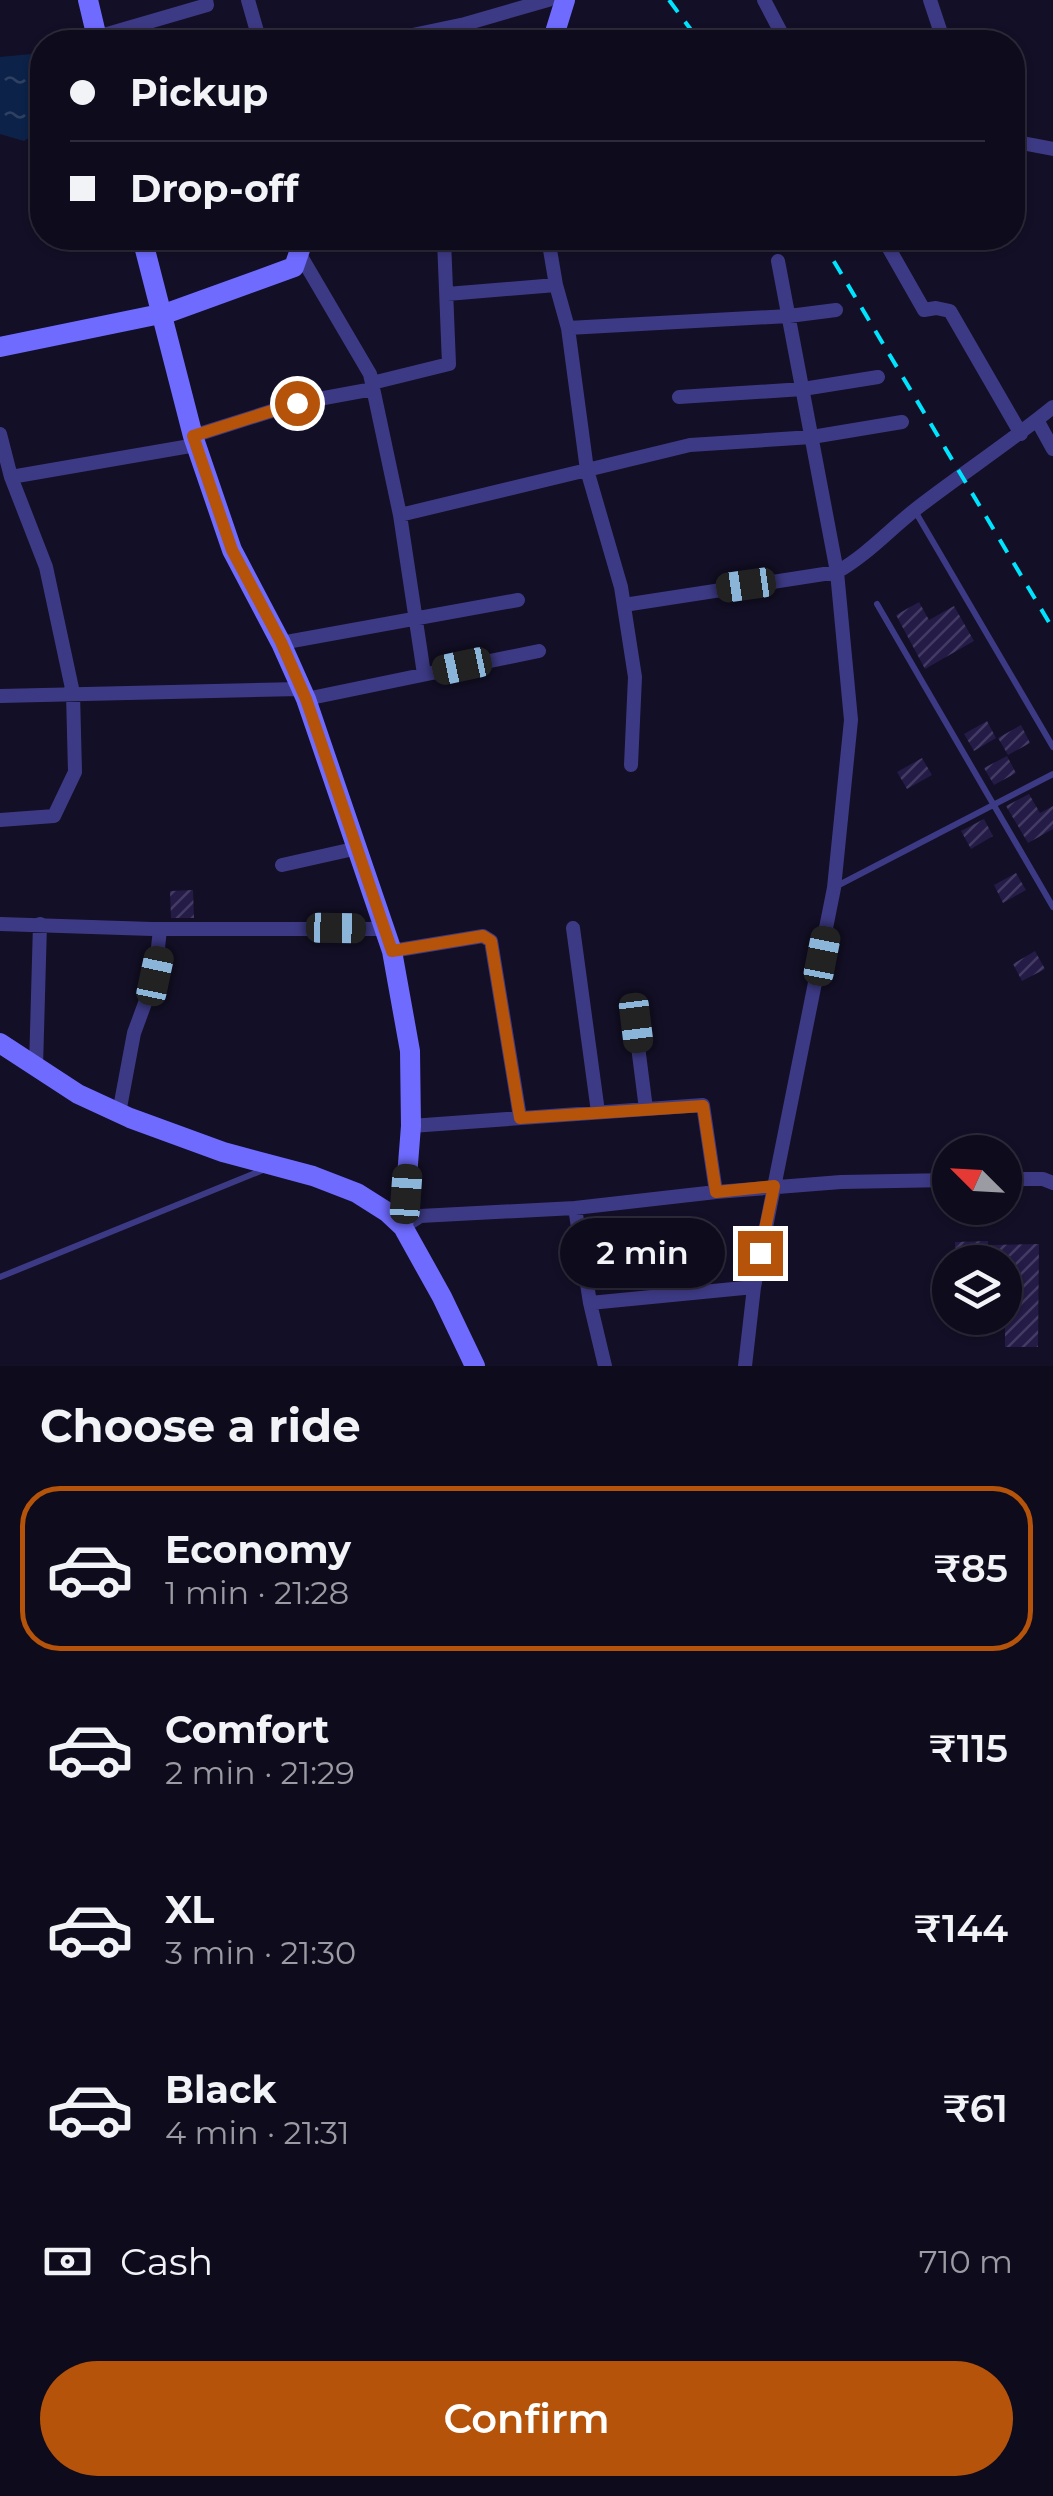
<!DOCTYPE html>
<html lang="en">
<head>
<meta charset="utf-8">
<style>
	:root { --surface:#0e0b1c; --page:#1c1929; --text:#f1f3f6; --muted:#9b9ba3; --line:#2e2b3b; --accent:#b45309 }
	body { margin:0; font-family:Montserrat,sans-serif; background:var(--page); color:var(--text); height:100vh; display:flex; flex-direction:column; font-size:38px; white-space:nowrap }
	* { box-sizing:border-box; margin:0 }
	p { font-size:32px; color:var(--muted) }
	.icon { flex:none; width:55px; height:55px; fill:none; stroke:currentColor; stroke-width:2; stroke-linecap:round; stroke-linejoin:round }
	.map { position:relative; height:1366px; overflow:hidden }
	.drawer { display:flex; flex-direction:column; background:var(--surface); flex:1 }
	.drawer>* { flex:none }
	.banner { position:absolute; left:30px; top:30px; width:995px; height:220px; border-radius:40px; box-shadow:0 2px 8px #0004,0 0 0 2px var(--line); display:grid; align-content:center; height:220px; padding:0 40px; background:var(--surface) }
	.needle { width:65px; rotate:294deg }
	.tools { position:absolute; left:932px; top:1135px; display:grid; gap:20px }
	.tools a { display:grid; place-items:center; width:90px; height:90px; border-radius:50%; background:var(--surface); box-shadow:0 2px 8px #0004,0 0 0 2px var(--line); font-size:50px }
	.end { position:absolute; width:45px; height:45px; margin:-22px; border:12px solid #b45309; background:#fff; box-shadow:0 0 0 5px #fff }
	.from { border-radius:50% }
	.bubble { position:absolute; height:70px; border-radius:35px; background:var(--surface); box-shadow:0 2px 8px #0004,0 0 0 2px var(--line); font-size:32px; font-weight:600; line-height:70px; text-align:center }
	.car { position:absolute; width:30px; height:60px; margin:-30px -15px; border-radius:12px; box-shadow:0 0 8px 2px #0007; background:linear-gradient(#222 24%,#8ab4d8 0 40%,#222 0 76%,#8ab4d8 0 86%,#222 0) }
	.banner b { display:flex; align-items:center; gap:35px; height:95px; font-size:38px }
	.banner b+b { border-top:2px solid var(--line) }
	.banner i { width:25px; height:25px; background:var(--text) }
	ul { padding:0; list-style:none }
	li { display:flex; align-items:center; gap:30px; height:165px; margin:0 20px 15px; padding:0 20px; border:5px solid transparent; border-radius:40px }
	li div { flex:1 }
	li b { display:block; font-size:38px }
	li em { font-style:normal; font-weight:600 }
	li.on { border-color:var(--accent) }
	li>.icon { width:90px; height:90px; stroke-width:1.5 }
	h2 { padding:0 40px; font-size:45px; line-height:120px }
	.pay { display:flex; align-items:center; gap:25px; height:110px; padding:0 40px; font-size:38px }
	.pay p { margin-inline-start:auto }
	.action { display:flex; gap:20px; margin-top:auto; padding:20px 40px }
	.action a { flex:1; height:115px; border-radius:60px; background:var(--accent); color:#fff; font-size:40px; font-weight:600; line-height:115px; text-align:center }
	.map>svg:first-child { display:block }
	.water { fill:url(#water-ripples) }
	.building { fill:url(#building-hatch) }
	.lines { fill:none; stroke-linecap:round; stroke-linejoin:round }
	.lane { stroke:#3d3a85; stroke-width:6 }
	.street { stroke:#3d3a85; stroke-width:14 }
	.secondary { stroke:#6f6bff; stroke-width:20 }
	.rail { stroke:#00e5ff; stroke-width:4; stroke-dasharray:15 12; stroke-linecap:butt }
	.route { stroke:#b45309; stroke-width:12 }
</style>
</head>
<body>
<div class="map">
<svg width="1053" height="1366" viewBox="0 0 1053 1366">
	<defs>
		<pattern id="water-ripples" width="26" height="14" patternUnits="userSpaceOnUse" patternTransform="scale(2.5)"><rect width="26" height="14" fill="#0c2248"/><path d="M2 4q2-2 4 0t4 0M15 11q2-2 4 0t4 0" fill="none" stroke="#2f4163"/></pattern>
		<pattern id="building-hatch" width="6" height="6" patternUnits="userSpaceOnUse" patternTransform="scale(2.5)"><rect width="6" height="6" fill="#241b47"/><path d="M-1 1l2-2M0 6l6-6M5 7l2-2" fill="none" stroke="#433b63"/></pattern>
	</defs>
	<rect width="100%" height="100%" fill="#130f26"/>
	<path class="water" d="M42,53V128L24,141L0,134V57Z"/>
	<path class="building" d="M919,602L929,620L954,606L974,641L925,669L896,615Z
		M987,721L996,738L974,751L964,734Z
		M1021,725L1030,743L1008,755L998,738Z
		M1007,756L1016,773L994,785L984,768Z
		M922,758L932,775L907,789L897,772Z
		M1029,794L1040,813L1053,806V829L1028,843L1006,806Z
		M984,819L993,836L971,849L961,831Z
		M1016,873L1026,890L1003,903L994,885Z
		M193,890L194,918H171L170,891Z
		M1035,951L1045,969L1022,981L1013,964Z
		M988,1241V1245L1039,1244L1038,1347H1005V1262H955V1242Z"/>
	<g class="lines">
		<path class="lane" d="M915,511L1053,747
			M877,604L1053,907
			M835,887L1053,774
			M0,1277L263,1170"/>
		<path class="street" d="M248,0L260,42
			M764,0L786,42
			M930,0L944,42
			M97,37L207,5L206,0
			M379,42L465,24L548,0
			M1012,141L1053,149
			M548,238L556,285L568,328
			M883,238L924,310L936,308L950,311L1021,434
			M299,253L370,374L400,515L424,674
			M447,294L556,285
			M372,383L449,364L444,240L452,238
			M679,397L803,389L878,377
			M1037,420L1053,449
			M0,434L11,477L46,567L73,693L75,772L54,816L0,820
			M193,436L297,403L373,389
			M11,477L196,445
			M400,515L587,470L568,328L789,316L836,310
			M624,605L837,572C867,555 888,531 916,509C961,474 1009,443 1053,407
			M281,643L518,600
			M0,696L300,689
			M306,699L539,651
			M631,765L635,677L621,587L587,470L690,445L812,437L902,422
			M282,865L358,848
			M0,924L152,929H384
			M573,928L598,1112
			M392,951L483,936L491,941L520,1117
			M635,1023L646,1109
			M36,1067L40,924
			M119,1113L134,1033L155,976L160,929
			M1005,1179H1043L1053,1183
			M716,1192L841,1182L950,1180
			M575,1208L590,1303L754,1287
			M403,1227L420,1216L575,1208L716,1192L703,1105L411,1126
			M590,1303L605,1366
			M745,1366L754,1287L834,888L851,720L837,572L778,261"/>
		<path class="secondary" d="M88,0L98,42
			M552,42L565,0
			M142,238L193,436L232,550L281,643L306,699L392,951L410,1051L411,1126L403,1227
			M0,347L170,312L294,267L304,238
			M0,1043L78,1094L130,1118L223,1152L313,1176L357,1193L387,1212L403,1227L442,1297L475,1366"/>
		<path class="rail" d="M669,0L700,42
			M820,238L1053,629"/>
	</g>
	<g class="lines">
		<path class="route" d="M297,403L193,436L232,550L281,642L306,699L392,951L483,936L491,941L520,1118L703,1106L716,1192L774,1186L760,1253"/>
	</g>
</svg>
<div class="tools">
<a><svg class="needle" viewBox="-14 -14 28 28"><path d="M0-13l5 13h-10z" fill="#e53935"/><path d="M0 13l5-13h-10z" fill="#9b9ba3"/></svg></a>
<a><svg class="icon" aria-label="layers" viewBox="0 0 24 24"><path d="M12 4l9 5-9 5-9-5zM3 14l9 5 9-5"/></svg></a>
</div>
<i class="end from" style="left:297px;top:403px"></i>
<i class="end" style="left:760px;top:1253px"></i>
<div class="bubble" style="left:560px;top:1218px;width:165px">2 min</div>
<i class="car" style="left:746px;top:585px;rotate:262deg"></i>
<i class="car" style="left:462px;top:666px;rotate:258deg"></i>
<i class="car" style="left:336px;top:928px;rotate:91deg"></i>
<i class="car" style="left:822px;top:956px;rotate:11deg"></i>
<i class="car" style="left:155px;top:976px;rotate:12deg"></i>
<i class="car" style="left:636px;top:1023px;rotate:173deg"></i>
<i class="car" style="left:406px;top:1194px;rotate:4deg"></i>
<div class="banner">
<b><i class="from"></i>Pickup</b>
<b><i></i>Drop-off</b>
</div>
</div>
<section class="drawer">
<h2>Choose a ride</h2>
<ul>
<li class="on"><svg class="icon" aria-label="car" viewBox="0 0 24 24"><path d="M5 17H2v-5l4-1 3-4h7l3 4 3 1v5h-3M9 17h6M6 11h13"/><circle cx="7" cy="17" r="2"/><circle cx="17" cy="17" r="2"/></svg><div><b>Economy</b><p>1 min · 21:28</p></div><em>₹85</em></li>
<li><svg class="icon" aria-label="car" viewBox="0 0 24 24"><path d="M5 17H2v-5l4-1 3-4h7l3 4 3 1v5h-3M9 17h6M6 11h13"/><circle cx="7" cy="17" r="2"/><circle cx="17" cy="17" r="2"/></svg><div><b>Comfort</b><p>2 min · 21:29</p></div><em>₹115</em></li>
<li><svg class="icon" aria-label="car" viewBox="0 0 24 24"><path d="M5 17H2v-5l4-1 3-4h7l3 4 3 1v5h-3M9 17h6M6 11h13"/><circle cx="7" cy="17" r="2"/><circle cx="17" cy="17" r="2"/></svg><div><b>XL</b><p>3 min · 21:30</p></div><em>₹144</em></li>
<li><svg class="icon" aria-label="car" viewBox="0 0 24 24"><path d="M5 17H2v-5l4-1 3-4h7l3 4 3 1v5h-3M9 17h6M6 11h13"/><circle cx="7" cy="17" r="2"/><circle cx="17" cy="17" r="2"/></svg><div><b>Black</b><p>4 min · 21:31</p></div><em>₹61</em></li>
</ul>
<div class="pay"><svg class="icon" aria-label="cash" viewBox="0 0 24 24"><path d="M3 7h18v10H3z"/><circle cx="12" cy="12" r="2"/></svg>Cash<p>710 m</p></div>
<div class="action"><a>Confirm</a></div>
</section>
</body>
</html>
